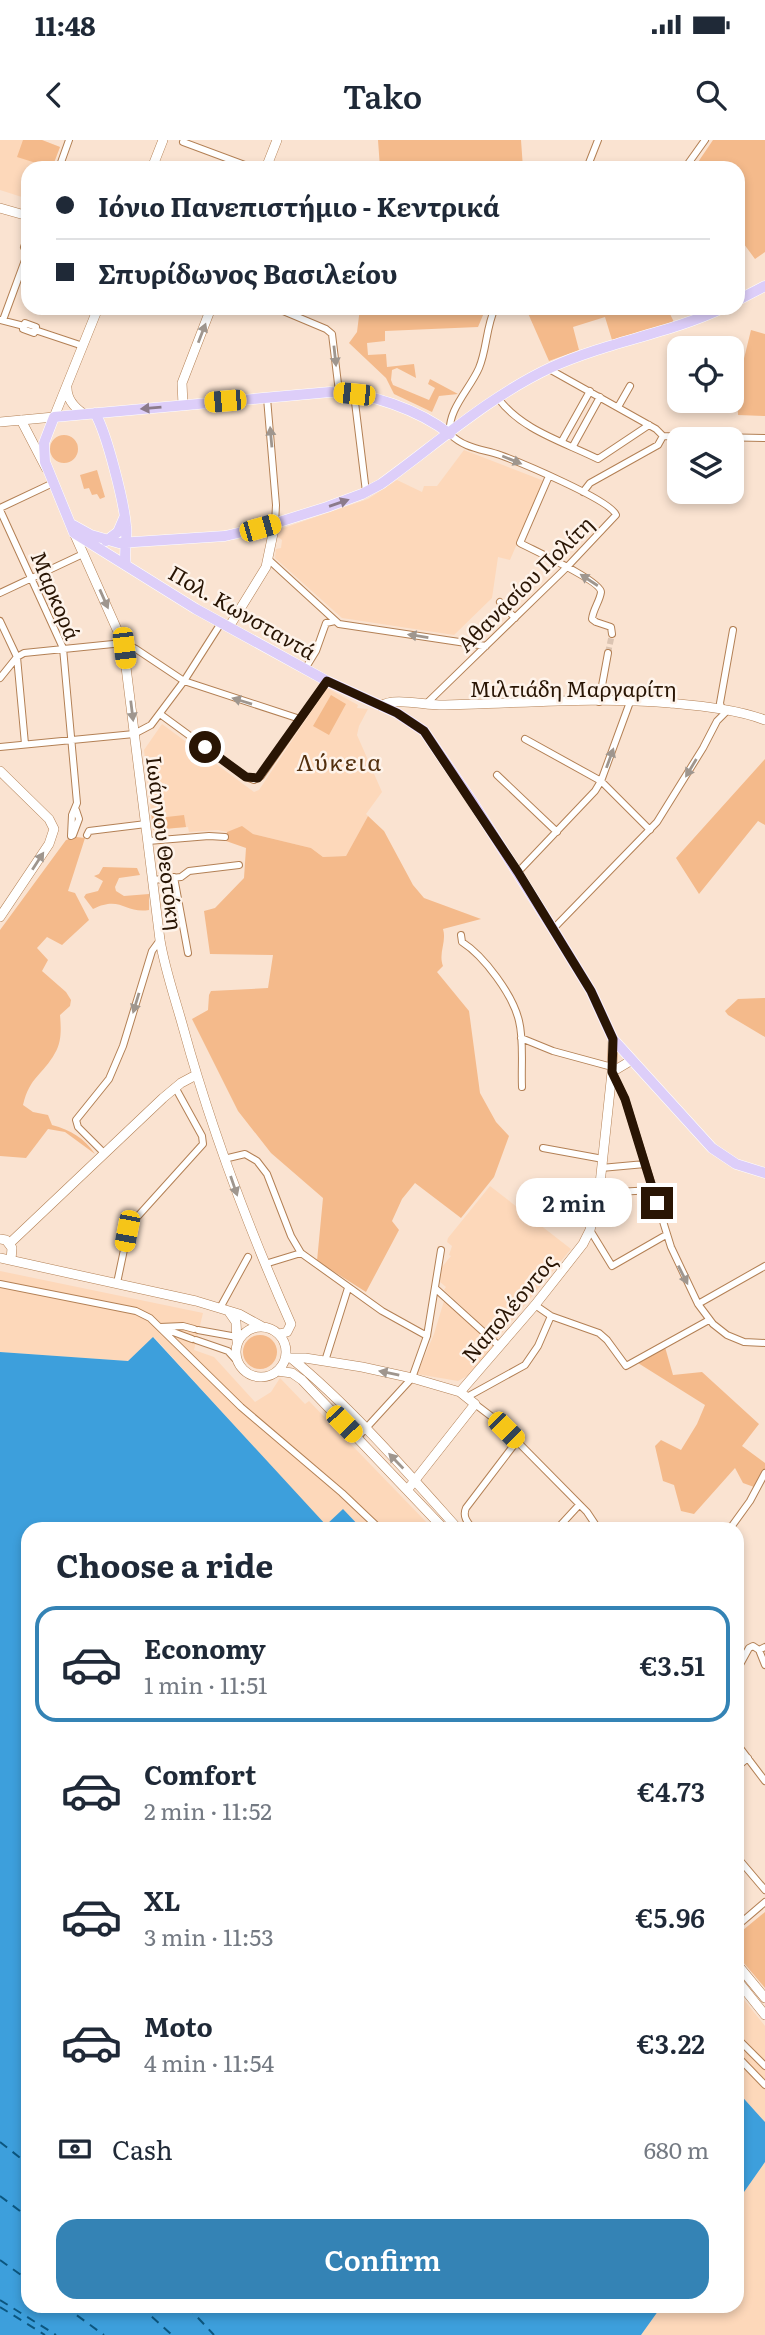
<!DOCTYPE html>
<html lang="en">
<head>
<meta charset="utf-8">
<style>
	:root { --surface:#fff; --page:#f2f2f3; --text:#1f2937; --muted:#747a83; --line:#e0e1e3; --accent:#3483b5 }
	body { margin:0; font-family:Literata,serif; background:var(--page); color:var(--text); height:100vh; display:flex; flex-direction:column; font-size:26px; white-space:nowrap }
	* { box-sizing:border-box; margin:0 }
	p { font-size:23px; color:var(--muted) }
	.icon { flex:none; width:38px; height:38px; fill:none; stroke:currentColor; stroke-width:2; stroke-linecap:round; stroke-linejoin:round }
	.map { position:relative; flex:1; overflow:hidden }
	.panel { position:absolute; left:21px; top:1382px; width:723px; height:791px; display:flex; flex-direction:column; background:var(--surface); border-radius:21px; box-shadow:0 4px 10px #0003 }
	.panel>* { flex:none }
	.banner { position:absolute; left:21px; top:21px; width:724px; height:154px; border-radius:21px; box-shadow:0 4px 10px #0003; display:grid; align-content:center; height:154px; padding:0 35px; background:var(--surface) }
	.controls { position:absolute; left:667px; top:196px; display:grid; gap:14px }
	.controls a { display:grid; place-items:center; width:77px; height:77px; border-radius:14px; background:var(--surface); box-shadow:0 4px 10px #0003; font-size:35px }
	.end { position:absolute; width:32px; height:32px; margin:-16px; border:9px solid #291504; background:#fff; box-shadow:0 0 0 4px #fff }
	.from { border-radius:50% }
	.bubble { position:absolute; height:49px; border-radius:21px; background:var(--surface); box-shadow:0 4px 10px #0003; font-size:23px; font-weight:600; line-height:49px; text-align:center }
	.car { position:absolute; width:21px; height:42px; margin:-21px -10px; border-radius:9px; box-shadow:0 0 5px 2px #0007; background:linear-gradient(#f5c518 24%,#345 0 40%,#f5c518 0 76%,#345 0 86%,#f5c518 0) }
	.banner b { display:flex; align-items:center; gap:24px; height:66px; font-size:26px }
	.banner b+b { border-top:2px solid var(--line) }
	.banner i { width:18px; height:18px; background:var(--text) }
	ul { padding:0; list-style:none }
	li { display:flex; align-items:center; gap:21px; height:116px; margin:0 14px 10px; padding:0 21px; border:4px solid transparent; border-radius:21px }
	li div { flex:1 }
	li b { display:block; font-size:26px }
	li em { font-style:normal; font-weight:600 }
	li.current { border-color:var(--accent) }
	li>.icon { width:63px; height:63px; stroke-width:1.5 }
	h2 { padding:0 35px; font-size:32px; line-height:84px }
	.pay { display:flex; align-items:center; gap:18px; height:77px; padding:0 35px; font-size:26px }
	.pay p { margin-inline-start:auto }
	.action { display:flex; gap:14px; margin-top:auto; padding:14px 35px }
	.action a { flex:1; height:80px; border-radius:21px; background:var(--accent); color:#fff; font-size:28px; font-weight:600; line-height:80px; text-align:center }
	.status { display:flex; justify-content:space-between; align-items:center; height:49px; padding:0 35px; background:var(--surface); direction:ltr }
	.status svg { height:19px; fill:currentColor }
	header { display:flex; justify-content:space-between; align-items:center; height:91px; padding:0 35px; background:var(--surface); font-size:32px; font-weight:600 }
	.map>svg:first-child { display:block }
	.built { fill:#fdd8ba }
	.green { fill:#f4ba8b }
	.water { fill:#3d9fdc }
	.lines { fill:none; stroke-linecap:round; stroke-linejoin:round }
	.ferry { stroke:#0c567f; stroke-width:2; stroke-dasharray:9 7; stroke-linecap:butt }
	.street-tunnel { stroke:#dbc4b2; stroke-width:6; stroke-dasharray:6 3; stroke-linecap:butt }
	.street-casing { stroke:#b38055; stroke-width:8 }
	.secondary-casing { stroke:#b38055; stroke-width:10 }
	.primary-casing { stroke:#fff; stroke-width:11 }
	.street { stroke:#fff; stroke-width:6 }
	.secondary { stroke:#fff; stroke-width:9 }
	.primary { stroke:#ddcef9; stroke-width:10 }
	.oneway { fill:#9f968e }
	.oneway2 { fill:#8c7b8b }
	.route { stroke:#291504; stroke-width:9 }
	.labels { text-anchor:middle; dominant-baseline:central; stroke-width:5; stroke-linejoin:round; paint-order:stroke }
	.street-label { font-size:21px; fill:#291504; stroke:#fef3ea }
	.neighbourhood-label { font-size:23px; letter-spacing:2px; fill:#53300e; stroke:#fef3ea }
</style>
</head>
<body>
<div class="status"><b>11:48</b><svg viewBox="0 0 49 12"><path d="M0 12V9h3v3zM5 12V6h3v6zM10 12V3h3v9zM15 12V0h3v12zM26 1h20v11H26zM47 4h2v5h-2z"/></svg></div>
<header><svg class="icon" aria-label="back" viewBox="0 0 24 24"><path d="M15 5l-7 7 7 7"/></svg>Tako<svg class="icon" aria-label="search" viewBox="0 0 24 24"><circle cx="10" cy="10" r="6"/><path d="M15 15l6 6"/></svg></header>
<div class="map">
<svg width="765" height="2195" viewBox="0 0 765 2195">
	<rect width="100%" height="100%" fill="#fae3d1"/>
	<path class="built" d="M0,0H42L60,7L52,28H28V59L0,50Z
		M464,310L544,341L510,420L498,417L492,458L454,495L342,478L275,418L276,409L281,408L282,400L278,397V390L368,359L397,340L422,352L424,346H437Z
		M327,548L358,565L357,568L368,569L359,586L357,595L382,652L366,674L368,676L346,716L323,717L311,708L253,694L242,687L227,692L218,690L189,692L188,687L153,690L144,610L162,584L254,652L259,650Z
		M490,1046L571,1109L497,1199L444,1150L446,1147L440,1142L442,1127L451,1116L449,1115L452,1106L447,1102L448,1098Z
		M0,1131L203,1173L194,1210L214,1217L255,1262L271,1252L280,1238L305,1264L309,1261L433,1389H362L343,1370L326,1386L154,1197L128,1221L0,1212Z
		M444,1161L495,1206L469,1235L458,1241L417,1234L434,1194Z
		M737,1851L765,1886V1982L737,1951Z
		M765,2022V2195H641L661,2167L737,2166V2062Z"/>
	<path class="green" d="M23,0H42L60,7L52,28L17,17Z
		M378,0H521L523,28H380Z
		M713,0H765V112L755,119L741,100L739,101L738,28H694Z
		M360,168H486L478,187L385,191V201L367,203L368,215L386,214L387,227L414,224L416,238L397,228L392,230L391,240L393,245L429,260L435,248L428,244L430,239L458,254L439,256L432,272L394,254L386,238L349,203L357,192Z
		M539,168H667L674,182L612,200L605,177L573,187L579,210L549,221L527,171Z
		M751,190L765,194V276L738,275L737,247Z
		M50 309a14 14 0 1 1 28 0a14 14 0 1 1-28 0Z
		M97,330L105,357L100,359L97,354L92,355L89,348L84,349L80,335Z
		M331,555L346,564L329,595L313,586Z
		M765,619V685L758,681L699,754L676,718Z
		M151,672H157L158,678L184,675L186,687L153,690Z
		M368,676L384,691L413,745L424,758L481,779L443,789C447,802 438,813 443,826L437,832L469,871L480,953L496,982L509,996L494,1037L461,1078L415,1043L402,1059L392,1081L399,1090L366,1152L317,1121L323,1058L271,1013L238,971L192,879L208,870L209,855L211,851L268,848L273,815L210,814L204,771L215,768L244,738L246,708L226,701L227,692L242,686L253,694L311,708L323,717L346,716Z
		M76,697L85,698L68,751L75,753L89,780L62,805L47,797L37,808L48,820L42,831L66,852L71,860L70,866L60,875C61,887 62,902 55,913C43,935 30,936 23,965L33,972L48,975L52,985C71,990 84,998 95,1014L65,992L48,989L26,1018L0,1016V790L66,700Z
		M103,727L137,728L140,735L119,738L115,747L116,751L124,756L149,754V770C125,774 121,755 93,769L84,757L86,754L98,751L103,741L94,736L99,734Z
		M765,858V897L728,875L725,871L738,859Z
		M243 1212a17 17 0 1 1 34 0a17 17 0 1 1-34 0Z
		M665,1207L673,1235L702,1232L759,1284L742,1306L765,1323V1331L754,1347L743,1343L735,1328L694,1374L681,1371L674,1345L663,1341L655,1306L661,1300L681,1310L697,1284L705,1265L638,1223Z
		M765,1772V1848L737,1815V1795Z"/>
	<path class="water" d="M153,1197L326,1385L343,1369L362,1389L28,1390V2166L661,2167L641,2195H0V1212L128,1221Z
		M737,1951L765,1982V2022L737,2062Z"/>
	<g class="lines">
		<path class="ferry" d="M0,2002L28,2024
			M0,2056L28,2077
			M0,2120L28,2140
			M0,2160L56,2195
			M64,2166L104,2195
			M140,2166L172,2195
			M187,2166L214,2195
			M0,2167L45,2195"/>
		<path class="street-tunnel" d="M608,513L612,494"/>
		<defs>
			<path id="street" d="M183,2L253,28
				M59,28L69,0
				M587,28L598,0
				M685,28L705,0
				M28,96L24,107L28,108
				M276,168L326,189L332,194L339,252
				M0,180L24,186
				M3,180L28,112
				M35,190L34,193L23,189L25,183L36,187L35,190L83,206
				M549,229L656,289L663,296L658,305L590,343L583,352
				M354,254L366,352
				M267,258L276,365L275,384
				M498,258C521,290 564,302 598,319L649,285
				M618,267L630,246
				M663,296L765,298
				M562,301L590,251
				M573,306L600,257
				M549,336L520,403C533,410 601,441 601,452C600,461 593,469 592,479L596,482L611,487L612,494
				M0,368L53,343
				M0,370L63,508L77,663L72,675L71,696L73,695L79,679L76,670
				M268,419L339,484L486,506
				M0,453L83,414
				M500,462L515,478
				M0,481L17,517L25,604
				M305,529L316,511L326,483L335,481
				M0,538L17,517L24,513L123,503L136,509L184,541L300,579
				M599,562L608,513
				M426,564L567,427L616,375C611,360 519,322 500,315C481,309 464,308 450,294C447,270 470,249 479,228C487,209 486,187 495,168
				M160,574L246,637L254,640L261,636L327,541
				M525,599L601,641L650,690
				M0,607L134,594L151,585L184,541L221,483
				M497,635L557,692
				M87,695L89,691L146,684
				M148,701L209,696L225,697
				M518,732L595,651L601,641L630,562
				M174,737L188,813
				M153,740L181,737L189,731L239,725
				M553,789L657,682L703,608L717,581L727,571L721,567L720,563L733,490
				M461,795L462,802C484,816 513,855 519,881C524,901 521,926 522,947
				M521,898L553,911L612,927
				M612,932L625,959L671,1107L698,1164L713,1184L727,1195L744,1202L765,1203
				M543,1008L603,1019
				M104,1013L78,987L76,980L109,939L123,906L152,811L160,800
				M224,1019L245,1014L257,1021L267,1034L291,1096L301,1113L382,1171L427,1196
				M601,1028L645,1024
				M599,1053L653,1050
				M590,1090L612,1126L666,1095
				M265,1124L301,1113
				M117,1143L129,1086L203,1004L202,996L175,947
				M0,1144L136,1171L150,1178L241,1267L342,1353L381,1390
				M436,1149L499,1206
				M698,1164L765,1126
				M220,1168L248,1117
				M551,1176L599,1193L607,1200L626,1226L709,1180
				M160,1187L183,1186L194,1189
				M165,1189L192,1199
				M198,1190L237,1197
				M196,1200L228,1211L238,1222
				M325,1221L348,1148
				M467,1257L525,1225L538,1206L551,1176L535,1165
				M475,1264L496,1280L587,1372L599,1390
				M357,1298L412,1238L427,1196L441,1110
				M474,1390C468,1383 462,1377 466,1368L517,1301
				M556,1390L579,1365
				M729,1390L750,1361L765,1333
				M759,1510L765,1525
				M737,1530L749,1508L753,1506L759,1510L765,1507
				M737,1604L765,1641
				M737,1627L748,1618
				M737,1717L765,1750
				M737,1786L765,1762
				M737,1898L765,1926
				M737,1916L765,1945"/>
			<path id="secondary" d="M152,28L163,0
				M266,28L277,0
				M0,68L28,76
				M67,248C67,260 75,268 84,274
				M183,265L182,243L211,168
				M21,280L46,328
				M0,282L54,277L98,168
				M74,393L123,503L160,800C165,830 175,858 183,887C211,989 248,1087 291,1184L287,1192L279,1194
				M229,487L266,427L275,384
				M381,566C392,557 424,565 439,565C516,564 593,556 670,563C701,566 736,569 765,580
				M0,631L49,679L54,689L49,704L0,777
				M612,932L632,920
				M0,1099L6,1100L12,1108L11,1120
				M10,1103L163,958L181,943L196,935
				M0,1118L196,1161L239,1174L261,1186
				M229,1172L236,1182L237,1201
				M236 1212a25 25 0 1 1 50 0a25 25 0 1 1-50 0Z
				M290,1218H305L362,1227L412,1238L460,1252L475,1264L408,1349
				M291,1218C350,1266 408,1333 459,1390
				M277,1231L292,1233L302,1240L445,1390
				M460,1252L535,1165L583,1104L590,1090L599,1053L612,932L613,899
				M737,1824L765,1858
				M737,1840L765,1875"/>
			<path id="primary" d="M738,160L765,146
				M95,273C107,294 124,362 126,386C128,399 123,411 126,425
				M450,294C419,270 369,252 330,252L54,277L44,303L45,322L74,393L196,469L327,541L397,573L424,591L472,661L553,789L591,851L613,899L712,1008L736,1024L765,1033
				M73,385L91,395L119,403L225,396L260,388L327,367L362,354L381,344C435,305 491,255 552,227C607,202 668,194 723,168
				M106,401L118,392L124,378"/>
		</defs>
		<use href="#street" class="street-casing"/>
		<use href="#secondary" class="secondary-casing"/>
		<use href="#primary" class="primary-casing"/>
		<use href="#street" class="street"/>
		<use href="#secondary" class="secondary"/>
		<use href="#primary" class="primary"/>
	</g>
	<defs><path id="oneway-solid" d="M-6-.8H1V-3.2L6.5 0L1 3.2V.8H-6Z" transform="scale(1.75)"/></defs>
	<g class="oneway">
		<use href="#oneway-solid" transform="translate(202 193) rotate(-69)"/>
		<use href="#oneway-solid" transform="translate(335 216) rotate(84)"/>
		<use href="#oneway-solid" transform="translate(271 297) rotate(-95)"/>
		<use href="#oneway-solid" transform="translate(512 320) rotate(22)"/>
		<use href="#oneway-solid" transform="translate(589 440) rotate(-147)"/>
		<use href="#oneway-solid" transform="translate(104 459) rotate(66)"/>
		<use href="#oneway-solid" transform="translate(418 496) rotate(-171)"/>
		<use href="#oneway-solid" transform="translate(242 561) rotate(-163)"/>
		<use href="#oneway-solid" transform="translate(132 571) rotate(83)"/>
		<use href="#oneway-solid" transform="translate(610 618) rotate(-70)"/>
		<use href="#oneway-solid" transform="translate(691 628) rotate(121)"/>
		<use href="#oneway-solid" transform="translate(38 721) rotate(-57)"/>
		<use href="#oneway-solid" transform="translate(136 863) rotate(107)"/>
		<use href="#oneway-solid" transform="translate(234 1046) rotate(71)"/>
		<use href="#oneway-solid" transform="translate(683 1135) rotate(63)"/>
		<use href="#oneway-solid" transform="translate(389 1233) rotate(-168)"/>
		<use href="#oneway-solid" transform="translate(396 1321) rotate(-134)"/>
	</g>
	<g class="oneway2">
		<use href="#oneway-solid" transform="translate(151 268) rotate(175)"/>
		<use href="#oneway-solid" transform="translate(339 363) rotate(-19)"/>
	</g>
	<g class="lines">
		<path class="route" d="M205,607L246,637L258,638L327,541L397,573L424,591L518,732L591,851L613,899L612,932L625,959L657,1063"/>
	</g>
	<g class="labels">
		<g class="street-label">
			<text transform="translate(524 443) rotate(-45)">Αθανασίου Πολίτη</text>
			<text transform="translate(57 455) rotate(67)">Μαρκορά</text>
			<text transform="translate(243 471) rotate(30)">Πολ. Κωνσταντά</text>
			<text x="573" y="547">Μιλτιάδη Μαργαρίτη</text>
			<text transform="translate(166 703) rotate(83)">Ιωάννου Θεοτόκη</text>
			<text transform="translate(508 1167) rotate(-50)">Ναπολέοντος</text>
		</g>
		<g class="neighbourhood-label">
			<text x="340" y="621">Λύκεια</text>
		</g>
	</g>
</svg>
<div class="controls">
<a><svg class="icon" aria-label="locate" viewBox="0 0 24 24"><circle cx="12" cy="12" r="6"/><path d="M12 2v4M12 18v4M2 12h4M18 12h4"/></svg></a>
<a><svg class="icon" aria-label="layers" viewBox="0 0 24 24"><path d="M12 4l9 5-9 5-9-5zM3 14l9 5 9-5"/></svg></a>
</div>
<i class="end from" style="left:205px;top:607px"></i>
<i class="end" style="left:657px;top:1063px"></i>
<div class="bubble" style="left:516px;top:1038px;width:116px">2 min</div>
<i class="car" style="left:354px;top:254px;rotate:276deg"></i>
<i class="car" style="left:225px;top:261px;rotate:265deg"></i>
<i class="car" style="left:260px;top:388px;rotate:74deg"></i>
<i class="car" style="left:124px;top:508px;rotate:173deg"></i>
<i class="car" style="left:127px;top:1091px;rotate:191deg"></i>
<i class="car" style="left:344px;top:1284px;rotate:136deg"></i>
<i class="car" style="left:506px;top:1290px;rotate:135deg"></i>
<div class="banner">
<b><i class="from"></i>Ιόνιο Πανεπιστήμιο - Κεντρικά</b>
<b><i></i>Σπυρίδωνος Βασιλείου</b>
</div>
<section class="panel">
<h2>Choose a ride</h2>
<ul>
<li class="current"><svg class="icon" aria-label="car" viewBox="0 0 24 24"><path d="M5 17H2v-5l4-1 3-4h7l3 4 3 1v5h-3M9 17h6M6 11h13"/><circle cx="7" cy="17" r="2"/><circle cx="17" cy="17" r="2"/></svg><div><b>Economy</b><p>1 min · 11:51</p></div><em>€3.51</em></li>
<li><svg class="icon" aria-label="car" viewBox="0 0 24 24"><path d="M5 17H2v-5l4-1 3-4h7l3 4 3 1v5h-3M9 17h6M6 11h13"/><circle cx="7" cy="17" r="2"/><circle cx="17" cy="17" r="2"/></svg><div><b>Comfort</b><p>2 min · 11:52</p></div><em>€4.73</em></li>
<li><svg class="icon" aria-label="car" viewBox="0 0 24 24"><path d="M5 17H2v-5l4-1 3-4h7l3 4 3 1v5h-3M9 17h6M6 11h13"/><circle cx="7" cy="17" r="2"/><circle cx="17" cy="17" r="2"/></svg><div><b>XL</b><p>3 min · 11:53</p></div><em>€5.96</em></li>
<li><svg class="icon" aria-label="car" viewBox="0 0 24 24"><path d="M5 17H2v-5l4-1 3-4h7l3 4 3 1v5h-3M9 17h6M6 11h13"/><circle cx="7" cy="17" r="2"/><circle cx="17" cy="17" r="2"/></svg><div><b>Moto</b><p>4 min · 11:54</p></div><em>€3.22</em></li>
</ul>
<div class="pay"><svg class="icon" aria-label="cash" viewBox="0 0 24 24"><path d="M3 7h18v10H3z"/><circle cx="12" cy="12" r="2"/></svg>Cash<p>680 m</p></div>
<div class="action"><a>Confirm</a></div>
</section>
</div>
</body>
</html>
